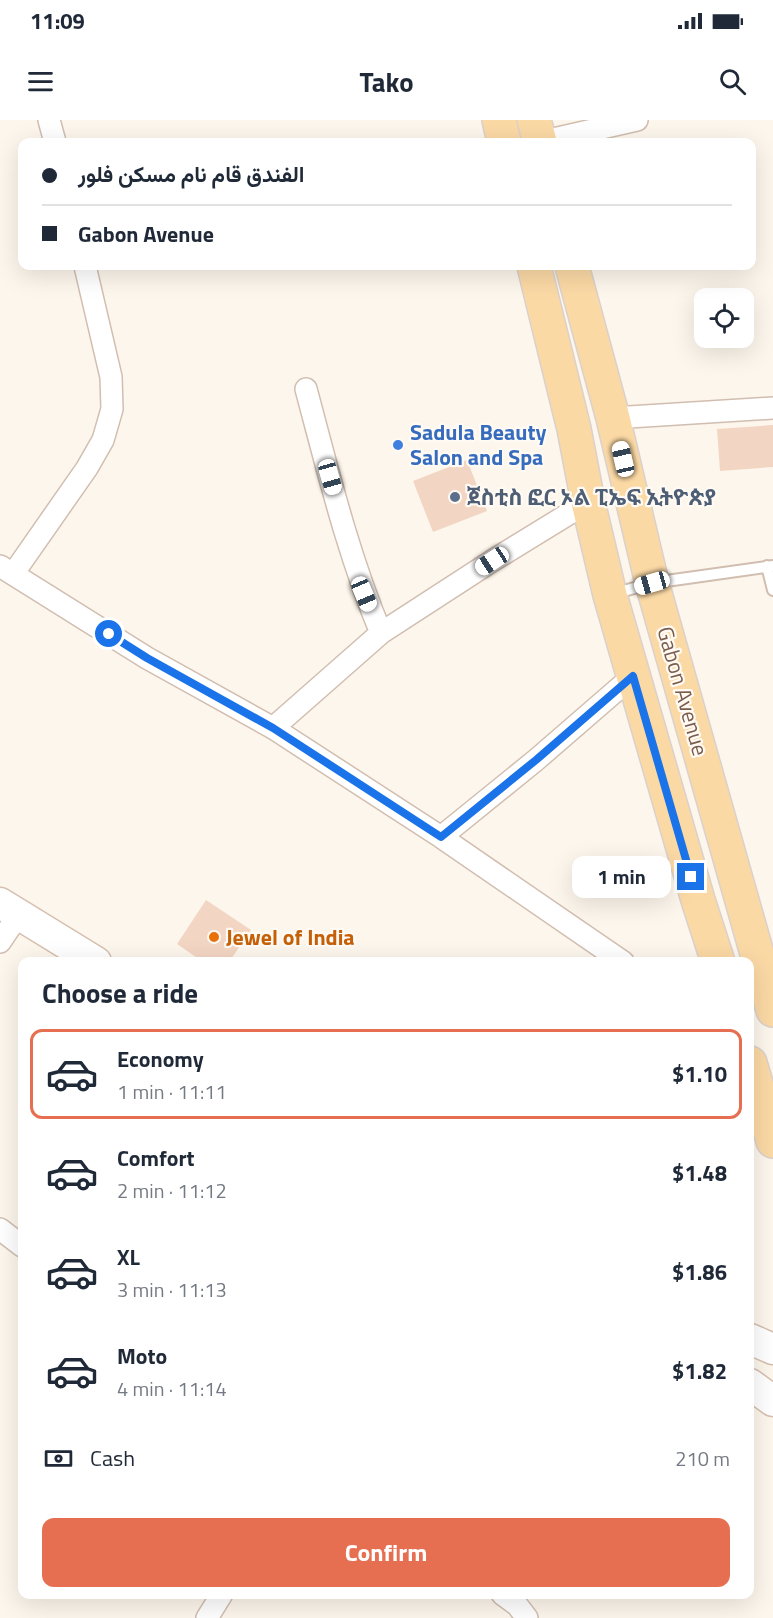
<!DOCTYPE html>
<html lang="en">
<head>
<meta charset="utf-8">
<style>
	:root { --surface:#fff; --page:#f2f2f3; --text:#1f2937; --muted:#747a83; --line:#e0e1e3; --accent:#e76f51 }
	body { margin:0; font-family:"Titillium Web",Vazirmatn,"Noto Sans Ethiopic",sans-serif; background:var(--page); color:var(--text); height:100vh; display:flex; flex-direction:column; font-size:22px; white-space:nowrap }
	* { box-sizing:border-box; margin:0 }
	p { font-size:20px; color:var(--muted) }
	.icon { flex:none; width:33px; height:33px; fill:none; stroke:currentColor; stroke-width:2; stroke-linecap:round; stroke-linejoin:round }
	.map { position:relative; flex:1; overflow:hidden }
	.drawer { position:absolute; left:18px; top:837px; width:736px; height:642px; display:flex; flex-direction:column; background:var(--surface); border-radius:12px; box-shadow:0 6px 24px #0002 }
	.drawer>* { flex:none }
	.banner { position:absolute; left:18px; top:18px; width:738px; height:132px; border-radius:12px; box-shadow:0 6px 24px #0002; display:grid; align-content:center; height:132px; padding:0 24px; background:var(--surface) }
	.fabs { position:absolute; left:694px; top:168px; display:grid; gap:12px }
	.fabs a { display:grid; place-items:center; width:60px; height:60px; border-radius:12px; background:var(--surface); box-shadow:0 6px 24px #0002; font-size:30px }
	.end { position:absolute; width:27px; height:27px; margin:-14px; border:8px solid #1a73e8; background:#fff; box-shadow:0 0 0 3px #fff }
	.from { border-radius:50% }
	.bubble { position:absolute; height:42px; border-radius:12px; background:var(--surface); box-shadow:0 6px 24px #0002; font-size:20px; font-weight:700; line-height:42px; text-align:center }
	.car { position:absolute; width:18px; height:36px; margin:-18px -9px; border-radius:8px; box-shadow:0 0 4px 2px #0007; background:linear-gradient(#fff 24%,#345 0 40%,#fff 0 76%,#345 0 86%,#fff 0) }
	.banner b { display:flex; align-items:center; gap:21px; height:57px; font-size:22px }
	.banner b+b { border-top:2px solid var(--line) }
	.banner i { width:15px; height:15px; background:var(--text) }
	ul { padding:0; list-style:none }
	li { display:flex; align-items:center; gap:18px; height:90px; margin:0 12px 9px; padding:0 12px; border:3px solid transparent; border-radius:12px }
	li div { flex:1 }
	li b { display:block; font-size:22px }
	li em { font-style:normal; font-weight:700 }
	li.active { border-color:var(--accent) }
	li>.icon { width:54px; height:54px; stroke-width:1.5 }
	h2 { padding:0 24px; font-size:27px; line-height:72px }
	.pay { display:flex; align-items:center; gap:15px; height:66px; padding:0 24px; font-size:22px }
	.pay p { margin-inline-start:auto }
	.cta { display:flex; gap:12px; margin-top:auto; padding:12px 24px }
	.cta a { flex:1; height:69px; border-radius:12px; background:var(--accent); color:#fff; font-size:24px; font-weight:700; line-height:69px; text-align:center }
	.status { display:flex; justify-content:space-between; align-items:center; height:42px; padding:0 30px; background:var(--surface); direction:ltr }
	.status svg { height:16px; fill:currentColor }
	header { display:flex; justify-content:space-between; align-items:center; height:78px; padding:0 24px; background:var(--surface); font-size:27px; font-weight:700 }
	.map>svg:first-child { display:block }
	.building { fill:#f3d5c3 }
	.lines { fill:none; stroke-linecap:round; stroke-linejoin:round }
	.lane-casing { stroke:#d1beb0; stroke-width:14 }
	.street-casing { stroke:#d1beb0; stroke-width:24 }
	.secondary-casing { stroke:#d6c0b0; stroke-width:33 }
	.primary-casing { stroke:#dad1cd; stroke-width:36 }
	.lane { stroke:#fff; stroke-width:10 }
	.street { stroke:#fff; stroke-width:21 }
	.secondary { stroke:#fff; stroke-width:30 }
	.primary { stroke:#fbd9a5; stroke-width:33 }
	.route { stroke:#1a73e8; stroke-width:8 }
	.shop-dot { fill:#3f7fe0; stroke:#fffaf3; stroke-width:2 }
	.service-dot { fill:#5c6f8a; stroke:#fffaf3; stroke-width:2 }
	.food-dot { fill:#e8710a; stroke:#fffaf3; stroke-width:2 }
	.labels { text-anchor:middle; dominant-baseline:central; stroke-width:4.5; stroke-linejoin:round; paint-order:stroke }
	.shop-label { font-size:22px; font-weight:bold; fill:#366cbe; stroke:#fffaf3; text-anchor:start }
	.service-label { font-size:22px; font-weight:bold; fill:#4e5e75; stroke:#fffaf3; text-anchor:start }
	.street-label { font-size:22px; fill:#7a5c4d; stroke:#fffaf3 }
	.food-label { font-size:22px; font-weight:bold; fill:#c56008; stroke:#fffaf3; text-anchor:start }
</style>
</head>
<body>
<div class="status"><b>11:09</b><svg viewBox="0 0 49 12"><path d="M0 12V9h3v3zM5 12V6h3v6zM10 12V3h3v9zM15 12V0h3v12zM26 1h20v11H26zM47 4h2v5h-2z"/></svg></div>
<header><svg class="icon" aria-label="menu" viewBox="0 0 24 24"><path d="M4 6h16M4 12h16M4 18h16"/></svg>Tako<svg class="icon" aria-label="search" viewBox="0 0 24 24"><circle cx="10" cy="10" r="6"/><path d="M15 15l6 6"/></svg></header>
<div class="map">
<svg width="773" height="1498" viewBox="0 0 773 1498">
	<rect width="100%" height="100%" fill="#fdf6ec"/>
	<path class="building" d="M773,305V347L720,351L717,309Z
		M467,340L487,391L433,412L413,361Z
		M206,780L251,810L229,842H203L177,824Z"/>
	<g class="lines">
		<defs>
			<path id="lane" d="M767,446L773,470
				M613,474L652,463L773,446"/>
			<path id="street" d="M49,0L55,22
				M540,22L637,0
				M306,269C328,351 348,435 381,513L492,441L588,382
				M613,298L773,288
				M0,446L147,538L273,608L441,717L623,842
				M13,454L87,348L103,320L112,289L111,257L85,146
				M273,608L381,513
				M441,717L536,640L633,556
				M0,822L19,794
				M0,1109L22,1126
				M502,1474L517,1485L527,1498
				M207,1498L222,1474"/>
			<path id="secondary" d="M0,783L96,842
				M750,1219L773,1229
				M750,1264L773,1281"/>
			<path id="primary" d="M499,0L504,22
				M534,0L540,22
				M534,146L574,309L588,382L610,475L698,780L718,842
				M572,146L613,298L652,463L773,890
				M750,943L773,1021"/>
		</defs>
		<use href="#lane" class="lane-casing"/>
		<use href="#street" class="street-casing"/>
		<use href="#secondary" class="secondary-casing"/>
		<use href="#primary" class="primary-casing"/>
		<use href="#lane" class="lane"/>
		<use href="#street" class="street"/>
		<use href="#secondary" class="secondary"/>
		<use href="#primary" class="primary"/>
	</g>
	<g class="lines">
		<path class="route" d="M109,514L147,538L273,608L441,717L536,640L633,556L691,757"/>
	</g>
	<circle class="shop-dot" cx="398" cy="325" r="6"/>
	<circle class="service-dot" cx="455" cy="377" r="6"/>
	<circle class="food-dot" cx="214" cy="817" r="6"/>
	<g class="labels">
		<g class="shop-label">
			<text x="410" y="312">Sadula Beauty<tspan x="410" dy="25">Salon and Spa</tspan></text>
		</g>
		<g class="service-label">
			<text x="467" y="377">ጀስቲስ ፎር ኦል ፒኤፍ ኢትዮጵያ</text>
		</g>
		<g class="street-label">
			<text transform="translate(683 571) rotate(74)">Gabon Avenue</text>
		</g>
		<g class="food-label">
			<text x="226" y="817">Jewel of India</text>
		</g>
	</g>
</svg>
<div class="fabs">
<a><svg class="icon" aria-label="locate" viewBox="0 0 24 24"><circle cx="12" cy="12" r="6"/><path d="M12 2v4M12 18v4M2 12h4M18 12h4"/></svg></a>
</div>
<i class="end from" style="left:109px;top:514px"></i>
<i class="end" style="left:691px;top:757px"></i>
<div class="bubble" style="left:572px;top:736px;width:99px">1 min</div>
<i class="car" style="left:623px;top:339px;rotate:347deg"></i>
<i class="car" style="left:330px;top:357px;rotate:164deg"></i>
<i class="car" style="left:492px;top:441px;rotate:237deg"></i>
<i class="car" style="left:652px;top:463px;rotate:254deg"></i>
<i class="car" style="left:364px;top:474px;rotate:157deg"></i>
<div class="banner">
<b><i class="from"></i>الفندق قام نام مسكن فلور</b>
<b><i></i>Gabon Avenue</b>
</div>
<section class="drawer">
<h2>Choose a ride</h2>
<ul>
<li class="active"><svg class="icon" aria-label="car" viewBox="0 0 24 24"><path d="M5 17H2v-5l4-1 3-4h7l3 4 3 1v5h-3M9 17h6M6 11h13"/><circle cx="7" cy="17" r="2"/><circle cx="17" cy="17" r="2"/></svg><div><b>Economy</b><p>1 min · 11:11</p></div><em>$1.10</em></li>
<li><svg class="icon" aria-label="car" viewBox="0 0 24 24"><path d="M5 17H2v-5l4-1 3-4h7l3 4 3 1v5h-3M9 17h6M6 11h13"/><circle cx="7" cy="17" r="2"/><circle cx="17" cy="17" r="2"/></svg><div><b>Comfort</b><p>2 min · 11:12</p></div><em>$1.48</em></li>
<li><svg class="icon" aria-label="car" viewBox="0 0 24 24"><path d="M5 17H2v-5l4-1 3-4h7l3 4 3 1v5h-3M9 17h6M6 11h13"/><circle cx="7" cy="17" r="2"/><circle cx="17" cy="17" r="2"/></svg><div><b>XL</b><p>3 min · 11:13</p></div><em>$1.86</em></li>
<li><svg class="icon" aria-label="car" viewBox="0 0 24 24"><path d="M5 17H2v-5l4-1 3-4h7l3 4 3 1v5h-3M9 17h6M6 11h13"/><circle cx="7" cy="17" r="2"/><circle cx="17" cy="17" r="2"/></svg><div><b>Moto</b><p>4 min · 11:14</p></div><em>$1.82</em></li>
</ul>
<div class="pay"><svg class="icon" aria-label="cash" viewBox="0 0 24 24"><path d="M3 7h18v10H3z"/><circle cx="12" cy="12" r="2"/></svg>Cash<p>210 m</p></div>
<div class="cta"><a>Confirm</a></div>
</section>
</div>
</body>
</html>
